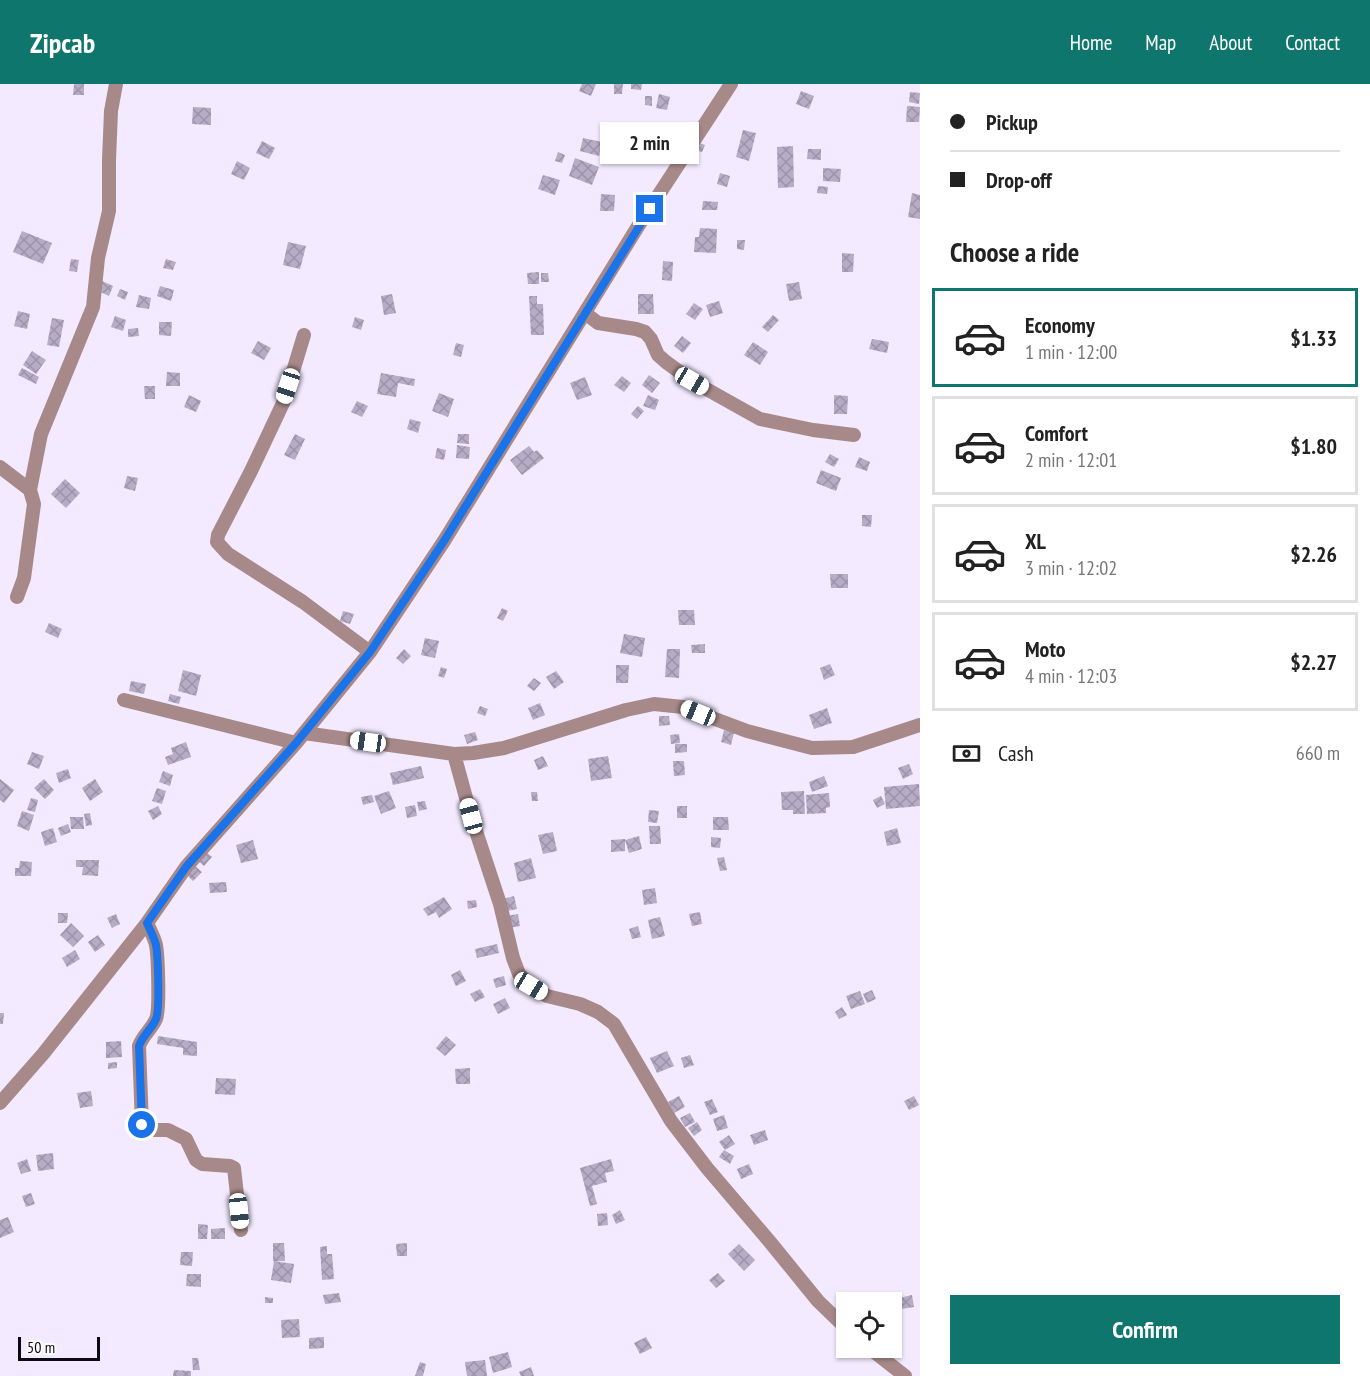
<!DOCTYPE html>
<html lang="en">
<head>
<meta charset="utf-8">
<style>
	:root { --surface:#fff; --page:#f6f6f6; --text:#222; --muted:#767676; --line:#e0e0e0; --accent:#0f766e }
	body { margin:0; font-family:"PT Sans Narrow",sans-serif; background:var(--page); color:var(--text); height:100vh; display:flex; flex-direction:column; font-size:22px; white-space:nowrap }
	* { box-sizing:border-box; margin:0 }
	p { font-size:20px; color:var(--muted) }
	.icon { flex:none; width:33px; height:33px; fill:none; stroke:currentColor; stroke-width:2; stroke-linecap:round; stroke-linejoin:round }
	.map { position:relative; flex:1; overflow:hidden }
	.drawer { display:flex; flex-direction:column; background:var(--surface); width:450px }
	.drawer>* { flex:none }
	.guide { display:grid; align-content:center; height:132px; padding:0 30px; background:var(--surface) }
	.buttons { position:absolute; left:836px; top:1208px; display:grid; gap:12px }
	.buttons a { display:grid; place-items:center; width:66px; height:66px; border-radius:0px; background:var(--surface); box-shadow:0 2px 4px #0004; font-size:30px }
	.scale { position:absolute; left:18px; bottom:15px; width:82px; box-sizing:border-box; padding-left:6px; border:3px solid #0d0912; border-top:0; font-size:16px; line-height:21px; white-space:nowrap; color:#0d0912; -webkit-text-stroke:4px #fcfcfc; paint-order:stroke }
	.end { position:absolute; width:27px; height:27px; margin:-14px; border:8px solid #1a73e8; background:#fff; box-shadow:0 0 0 3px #fff }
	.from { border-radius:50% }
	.bubble { position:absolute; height:42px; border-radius:0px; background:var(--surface); box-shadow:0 2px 4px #0004; font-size:20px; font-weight:700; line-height:42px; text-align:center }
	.car { position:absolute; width:18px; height:36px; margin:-18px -9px; border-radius:8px; box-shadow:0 0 4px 2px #0007; background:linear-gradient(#fff 24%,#345 0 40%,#fff 0 76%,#345 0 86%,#fff 0) }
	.guide b { display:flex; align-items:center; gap:21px; height:57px; font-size:22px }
	.guide b+b { border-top:2px solid var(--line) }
	.guide i { width:15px; height:15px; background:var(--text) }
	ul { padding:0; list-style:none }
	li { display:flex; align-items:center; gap:18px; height:99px; margin:0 12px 9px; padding:0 18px; border:3px solid var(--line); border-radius:0px }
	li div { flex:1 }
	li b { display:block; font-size:22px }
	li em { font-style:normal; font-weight:700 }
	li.current { border-color:var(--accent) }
	li>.icon { width:54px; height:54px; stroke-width:1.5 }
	h2 { padding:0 30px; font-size:27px; line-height:72px }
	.pay { display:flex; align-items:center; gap:15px; height:66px; padding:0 30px; font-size:22px }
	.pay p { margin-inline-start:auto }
	.cta { display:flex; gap:12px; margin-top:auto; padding:12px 30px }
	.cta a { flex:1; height:69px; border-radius:0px; background:var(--accent); color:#fff; font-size:24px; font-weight:700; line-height:69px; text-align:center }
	header { display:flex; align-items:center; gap:36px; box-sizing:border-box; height:84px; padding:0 30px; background:var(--accent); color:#fff }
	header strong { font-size:28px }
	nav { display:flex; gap:33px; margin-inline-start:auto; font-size:21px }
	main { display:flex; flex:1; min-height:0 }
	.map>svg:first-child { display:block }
	.building { fill:url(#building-cross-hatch) }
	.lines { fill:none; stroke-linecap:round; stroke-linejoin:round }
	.minor { stroke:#a78989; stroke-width:14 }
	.route { stroke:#1a73e8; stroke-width:8 }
</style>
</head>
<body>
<header>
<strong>Zipcab</strong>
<nav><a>Home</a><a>Map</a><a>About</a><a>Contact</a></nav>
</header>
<main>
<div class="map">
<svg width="920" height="1292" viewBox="0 0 920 1292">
	<defs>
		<pattern id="building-cross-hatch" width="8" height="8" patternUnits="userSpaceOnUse" patternTransform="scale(1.5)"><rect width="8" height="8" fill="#b7acc5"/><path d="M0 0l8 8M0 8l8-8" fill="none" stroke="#9c93a8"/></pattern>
	</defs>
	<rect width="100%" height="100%" fill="#f3eaff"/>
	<path class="building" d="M74,0H84V11H73Z
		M582,0H596L591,12L579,7Z
		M614,0H623L622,10H614Z
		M631,0H642L641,6L631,5Z
		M801,7L814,12L809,25L796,20Z
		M910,8L920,9L919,20L909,18Z
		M659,10L670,13L667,26L656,24Z
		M645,12H652V22L645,21Z
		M907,22L920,23L919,38H906Z
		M193,23L211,24V41L192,40Z
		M743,46L756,49L749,77L736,73Z
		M583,54L602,58L599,72L580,67Z
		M262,57L275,64L269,75L256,69Z
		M694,57L705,61L702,68L691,65Z
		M793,62L794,103L778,104L777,63Z
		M808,65H821V76L807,75Z
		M558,68L565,71L562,79L555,77Z
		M575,74L599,83L592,101L569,92Z
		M237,77L250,84L244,96L231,90Z
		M823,84L841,85L840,98L823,97Z
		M720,89L730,92L727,103L717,100Z
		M543,91L560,96L555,111L538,105Z
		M818,102L828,103L827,110L817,109Z
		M912,109L920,111V135L908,133Z
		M601,110L615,111L614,127H600Z
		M703,117L718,118L717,126H702Z
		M700,144L717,145L716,169L694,168L695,153H699Z
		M22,147L52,159L43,180L13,168Z
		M737,156H745L744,166L737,165Z
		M288,158L306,162L300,185L283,181Z
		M842,169L854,170L853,188H842Z
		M71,175L79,176L77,188L69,187Z
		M166,175L176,178L173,186L163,184Z
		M663,177L673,178L672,197L662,196Z
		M539,188V200H528L527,189Z
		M541,189H548L549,198H541Z
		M100,196L113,202L109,212L96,206Z
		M799,198L802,215L789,217L786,200Z
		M160,202L174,206L171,217L157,212Z
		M120,205L128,208L125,216L117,212Z
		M392,210L396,229L384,231L381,212Z
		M638,210H653L654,230H638Z
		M139,211L151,214L149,225L136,223Z
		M529,212H537V220H543L544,251H531Z
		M719,217L723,229L710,233L706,221Z
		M694,219L703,225L695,236L686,230Z
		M18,227L30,230L27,245L14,242Z
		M773,231L779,236L768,248L762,243Z
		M115,232L126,236L123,247L111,243Z
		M355,233L364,236L361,246L352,243Z
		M52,234L64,236L59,263L47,261Z
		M159,238H172L171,252L159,251Z
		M138,244L139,252L128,253V245Z
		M682,252L691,259L683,269L674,262Z
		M872,255L889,258L887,269L869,265Z
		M258,257L271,264L264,276L251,269Z
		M753,258L768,268L760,281L744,271Z
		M456,259L464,261L461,273L453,271Z
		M32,267L46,276L36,290L23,281Z
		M22,284L39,293L36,300L18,291Z
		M167,288L180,289V302H166Z
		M381,289L415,295L414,302L398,299L396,313L377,310Z
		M649,291L660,299L652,309L642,301Z
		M622,292L631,299L624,308L614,301Z
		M585,293L592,311L577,316L570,299Z
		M144,302H155V315H145Z
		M439,309L454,315L448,333L432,327Z
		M189,311L201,317L196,328L184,323Z
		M648,311L659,316L655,326L643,322Z
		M834,311L848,312L847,330H834Z
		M357,317L368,322L362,333L351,328Z
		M638,322L644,327L637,335L631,330Z
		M410,335L421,338L418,349L407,345Z
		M295,350L305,355L295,376L284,371Z
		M458,350H469V360L457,359Z
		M457,361L470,363L469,375L456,374Z
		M529,362L534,368L537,366L544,374L522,391L510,376Z
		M437,364L446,366L444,376L435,374Z
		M830,370L839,375L834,383L825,378Z
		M859,373L870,378L867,387L855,383Z
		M821,386L841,394L836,407L816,399Z
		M127,392L138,394L135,407L124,404Z
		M65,395L80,409L66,424L51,410Z
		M862,431H872L871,443L862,442Z
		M830,490H848V504H831Z
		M502,524L508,527L503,537L497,534Z
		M678,526H694L695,541H679Z
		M343,527L354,530L350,540L340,537Z
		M49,539L62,545L58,554L45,548Z
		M624,550L645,554L642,573L620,569Z
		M425,554L439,557L435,574L421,571Z
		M705,560V569H692L691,561Z
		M404,565L411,572L403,580L396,574Z
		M667,565H680L679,594L665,593Z
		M830,580L835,591L824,596L820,584Z
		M616,581H629L628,599H616Z
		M441,583L447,585L444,594L438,592Z
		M183,586L201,591L196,612L178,607Z
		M556,587L564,598L554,605L546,593Z
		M534,594L541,599L534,607L527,602Z
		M131,597L146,600L144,610L129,607Z
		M170,610L181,613L179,620L168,617Z
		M540,619L545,631L533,636L528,624Z
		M480,622L488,625L485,632L477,629Z
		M827,624L832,639L814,645L809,631Z
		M659,632H669L670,641L659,642Z
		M724,646L734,649L731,661L721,658Z
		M475,648L478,656L467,660L464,651Z
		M679,650L680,659L671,660L670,651Z
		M186,658L191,673L168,681L165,673L173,670L171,664Z
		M675,660H687V668L675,669Z
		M32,668L44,672L39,685L27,680Z
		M543,672L548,682L538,686L534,676Z
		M608,672L612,694L591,697L588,675Z
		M673,677H684L685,691L674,692Z
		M909,680L913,690L903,695L898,684Z
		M421,682L424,694L393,701L390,689Z
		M68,685L71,694L59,699L56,689Z
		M163,687L173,691L170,702L159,698Z
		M824,692L828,702L812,708L809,698Z
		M0,695L14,706L4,719L0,716Z
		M44,695L54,706L45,715L34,704Z
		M95,695L103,708L90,717L82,704Z
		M919,700L920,722L886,725L884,703Z
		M157,704L166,707L162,720L152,717Z
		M389,707L396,724L381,730L374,712Z
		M804,707L805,730H793V726H782L781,708Z
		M531,708H537L538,717H532Z
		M829,709L830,723L826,724V729L807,730L806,711Z
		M372,711L374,718L363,721L361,713Z
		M881,712L885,720L877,724L873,716Z
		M31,714L38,716L35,728L27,726Z
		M425,717L427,725L419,727L417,718Z
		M415,721L417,732L407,734L405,723Z
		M158,722L162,730L153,736L148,727Z
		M677,722H687V734H677Z
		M649,726L659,727L657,739L648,738Z
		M22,727L34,731L29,747L17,742Z
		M90,729L92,741L86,742L84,730Z
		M70,733H83L84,745H71Z
		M713,733H728L729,746H713Z
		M68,740L71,748L61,752L58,744Z
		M649,742H660L661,760H650Z
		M53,744L57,758L45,762L41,748Z
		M897,744L901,759L887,762L884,748Z
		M553,748L557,767L543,770L538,751Z
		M639,752L642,765L629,769L625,756Z
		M711,753L721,754L720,764L711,763Z
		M625,755V767L611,768V756Z
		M253,756L258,775L241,779L236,761Z
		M203,765L212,773L204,782L195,774Z
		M724,773L727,786L720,787L717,774Z
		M531,774L536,794L518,798L514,779Z
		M76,776H99L98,792L82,791L83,783H76Z
		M20,777L32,778L31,792H15V784H19Z
		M194,781L202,788L193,797L185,789Z
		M226,798L227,808L210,809L209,799Z
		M655,804L657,819L644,821L642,806Z
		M514,812L517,825L506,827L503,815Z
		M444,813L452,825L439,834L436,828L428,832L423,825Z
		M476,816L477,823L468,825L467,817Z
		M700,828L702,840L692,842L689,830Z
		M58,829H68L67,839H58Z
		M116,830L120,840L112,844L107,834Z
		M518,830L520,842L509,844L507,832Z
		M660,833L665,852L652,855L648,836Z
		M71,839L84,852L73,863L60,851Z
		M638,842L641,853L632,855L629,845Z
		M98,851L105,861L95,868L88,858Z
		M497,860L499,869L477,874L475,865Z
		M75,866L80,875L67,883L62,874Z
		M460,886L466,897L456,902L451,891Z
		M504,892L506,901L496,904L493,895Z
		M480,905L485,913L475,918L470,910Z
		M872,906L876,915L867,919L863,910Z
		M860,907L865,920L851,925L846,912Z
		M505,914L510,924L498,930L493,920Z
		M842,923L847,931L839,935L835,928Z
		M0,929H4L3,940H0Z
		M158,952L197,958V972L183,971V964L157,960Z
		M446,952L456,961L445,972L436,964Z
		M121,957L122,973L106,974V958Z
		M667,967L674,982L657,989L650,974Z
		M690,971L694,981L684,984L681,974Z
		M117,978V984L108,985V979Z
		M470,984V1000H456L455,985Z
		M216,994L236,995L235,1011L215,1010Z
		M91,1007L93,1022L80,1024L77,1009Z
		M679,1012L685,1023L674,1029L668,1018Z
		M914,1012L919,1021L909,1026L904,1017Z
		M712,1015L718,1028L710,1031L704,1018Z
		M690,1029L695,1038L685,1043L680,1034Z
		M724,1031L728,1044L717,1047L713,1035Z
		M697,1038L702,1046L694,1052L688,1044Z
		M765,1046L768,1056L754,1061L750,1051Z
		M729,1051L735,1060L725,1066L719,1058Z
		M724,1066L734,1072L730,1080L719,1073Z
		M53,1069L54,1085L38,1087L36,1071Z
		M27,1075L31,1087L21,1090L17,1079Z
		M611,1075L614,1087L605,1089L607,1098L592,1102L597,1120L590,1122L580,1084Z
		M749,1080L753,1090L741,1095L737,1085Z
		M31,1109L35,1120L26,1123L22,1112Z
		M620,1126L625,1136L616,1140L612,1131Z
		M607,1129L608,1141L598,1142L597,1130Z
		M8,1133L14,1148L0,1154V1136Z
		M198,1140L208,1141L207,1155H198Z
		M225,1144V1155H211V1145Z
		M273,1159H284L285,1177H273Z
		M407,1159V1172H397L396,1160Z
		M739,1160L755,1176L744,1187L728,1170Z
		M327,1162V1170H332L334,1195L322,1196L320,1163Z
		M181,1168H193L192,1182L180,1181Z
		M274,1177L294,1180L291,1199L271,1196Z
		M718,1189L725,1197L716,1204L709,1196Z
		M187,1190H201V1203L186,1202Z
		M339,1209L341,1218L325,1220L323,1211Z
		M912,1211L914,1223L901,1225L899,1214Z
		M265,1213L273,1214V1219H265Z
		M299,1235L300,1253L282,1254L281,1236Z
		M324,1253V1264L309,1265V1254Z
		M646,1253L652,1264L640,1270L634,1259Z
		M508,1268L512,1283L493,1289L489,1273Z
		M192,1274H198L200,1286H193Z
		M485,1276L487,1292H467L465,1278Z
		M420,1278L426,1280L423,1292H415Z
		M531,1283L534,1292H521L519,1288Z
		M174,1286L191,1287V1292H173Z"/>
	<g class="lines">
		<path class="minor" d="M585,229L598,239L636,245L645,248L651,255L658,271L666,278L692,297L760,335L813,346L854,351
			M304,251L284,317L251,387L218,451L217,458L228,470L303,518L370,568
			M0,383L30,406
			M17,513L24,494L34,420L30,406L41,350L93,223L98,174L109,127V76L111,27L116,0
			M124,616L296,659
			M304,649L454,670L473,669L504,664L626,626L654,620L683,623L747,647L812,664L853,663L920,641
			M454,670L471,732L500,820L513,874L519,890L531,902L547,912L580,920L598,928L614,940L671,1037L707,1084L770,1158L818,1217L846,1244
			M147,839C150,846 154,853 156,861C158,872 160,926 156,935C151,946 143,951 139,962L142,1041L145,1046H168L186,1055L196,1076L202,1080L230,1082L234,1084L241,1146
			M0,1019L43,970L147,839L186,783L296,659L370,568L444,457L637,144L731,0
			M868,1263L905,1292"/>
	</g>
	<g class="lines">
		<path class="route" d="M142,1041L139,962C143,951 151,946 156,935C160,926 158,872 156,861C154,853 150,846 147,839L186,783L296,659L370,568L444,457L650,125"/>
	</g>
</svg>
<div class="buttons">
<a><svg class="icon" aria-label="locate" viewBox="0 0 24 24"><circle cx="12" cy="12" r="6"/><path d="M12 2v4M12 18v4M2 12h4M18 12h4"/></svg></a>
</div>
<div class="scale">50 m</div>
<i class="end from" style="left:142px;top:1041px"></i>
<i class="end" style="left:650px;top:125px"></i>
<div class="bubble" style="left:600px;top:38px;width:99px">2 min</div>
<i class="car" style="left:692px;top:297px;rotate:120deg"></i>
<i class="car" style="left:288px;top:302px;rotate:198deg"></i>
<i class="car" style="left:698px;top:629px;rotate:292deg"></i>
<i class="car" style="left:368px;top:658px;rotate:278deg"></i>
<i class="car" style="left:471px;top:732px;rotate:345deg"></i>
<i class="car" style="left:531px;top:902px;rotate:121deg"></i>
<i class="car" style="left:239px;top:1127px;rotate:174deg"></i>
</div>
<section class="drawer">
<div class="guide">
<b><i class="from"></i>Pickup</b>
<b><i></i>Drop-off</b>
</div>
<h2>Choose a ride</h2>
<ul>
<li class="current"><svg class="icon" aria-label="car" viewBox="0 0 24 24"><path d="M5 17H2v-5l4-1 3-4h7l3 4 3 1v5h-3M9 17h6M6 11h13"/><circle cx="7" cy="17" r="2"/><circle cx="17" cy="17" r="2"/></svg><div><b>Economy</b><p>1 min · 12:00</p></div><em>$1.33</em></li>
<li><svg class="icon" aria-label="car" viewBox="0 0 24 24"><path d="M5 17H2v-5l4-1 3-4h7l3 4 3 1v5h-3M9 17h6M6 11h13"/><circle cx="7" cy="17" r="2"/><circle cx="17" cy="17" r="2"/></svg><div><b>Comfort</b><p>2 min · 12:01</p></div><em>$1.80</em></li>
<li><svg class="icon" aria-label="car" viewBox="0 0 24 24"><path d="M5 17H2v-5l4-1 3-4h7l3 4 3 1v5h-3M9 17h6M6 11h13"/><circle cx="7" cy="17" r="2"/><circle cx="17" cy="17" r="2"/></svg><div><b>XL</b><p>3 min · 12:02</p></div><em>$2.26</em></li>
<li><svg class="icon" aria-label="car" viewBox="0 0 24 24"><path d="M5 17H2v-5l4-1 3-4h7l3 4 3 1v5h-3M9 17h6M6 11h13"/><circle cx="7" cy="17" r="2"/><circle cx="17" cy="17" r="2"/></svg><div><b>Moto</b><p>4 min · 12:03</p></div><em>$2.27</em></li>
</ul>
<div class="pay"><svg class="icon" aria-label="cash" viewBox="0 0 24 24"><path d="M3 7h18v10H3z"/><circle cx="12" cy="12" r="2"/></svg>Cash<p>660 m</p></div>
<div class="cta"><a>Confirm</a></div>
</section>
</main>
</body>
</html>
